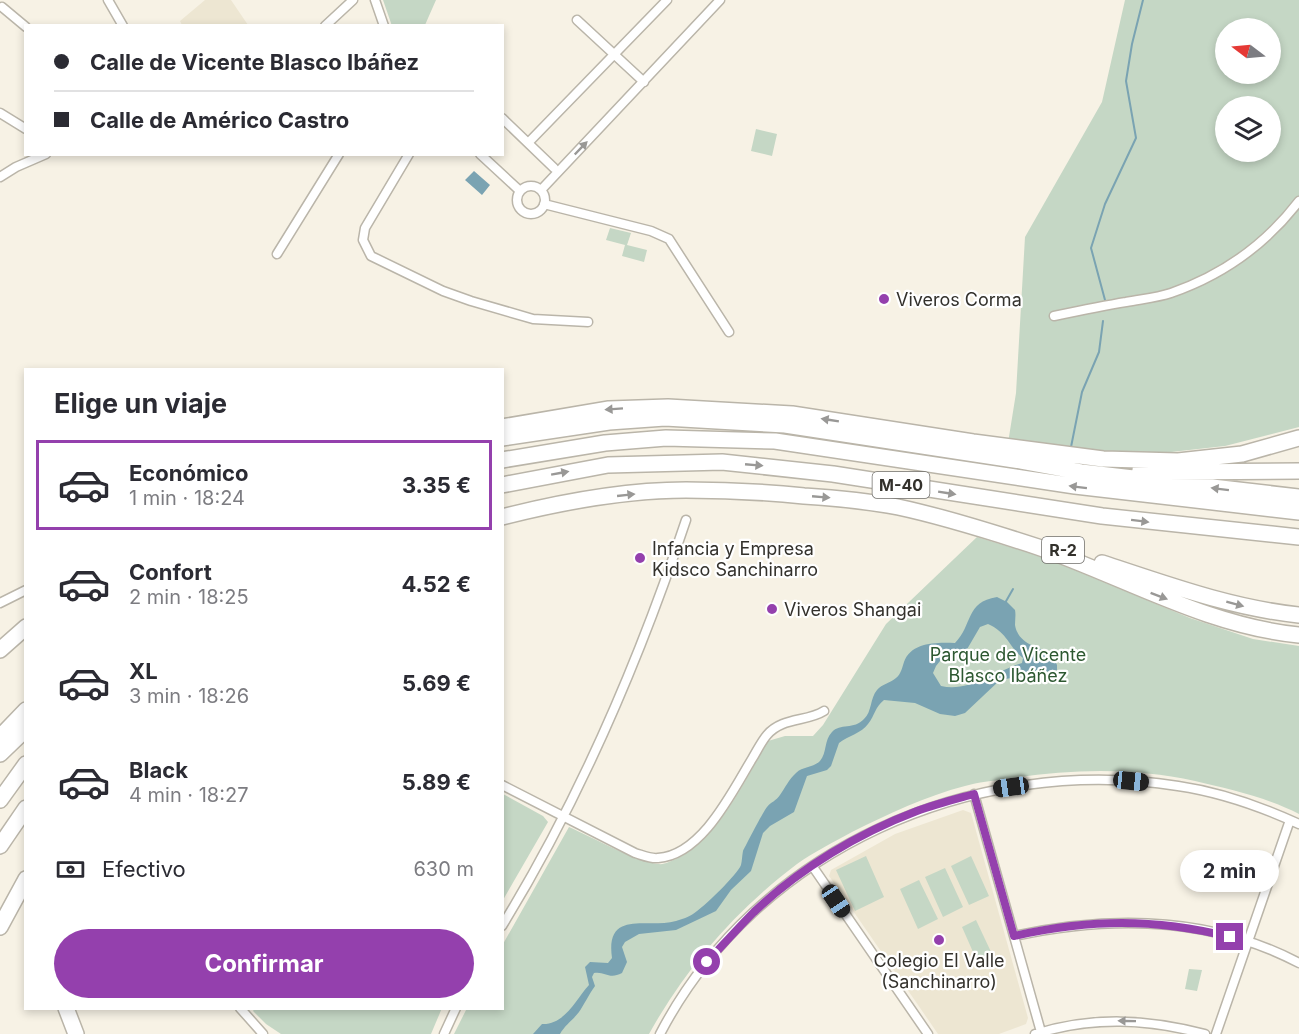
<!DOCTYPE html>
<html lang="es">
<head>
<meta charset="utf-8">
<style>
	:root { --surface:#fff; --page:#f7f7f7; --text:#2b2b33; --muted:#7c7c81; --line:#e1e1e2; --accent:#9440ad }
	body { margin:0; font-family:Inter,sans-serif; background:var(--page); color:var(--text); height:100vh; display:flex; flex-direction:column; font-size:22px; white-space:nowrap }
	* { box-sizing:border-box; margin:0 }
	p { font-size:20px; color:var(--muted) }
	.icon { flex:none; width:33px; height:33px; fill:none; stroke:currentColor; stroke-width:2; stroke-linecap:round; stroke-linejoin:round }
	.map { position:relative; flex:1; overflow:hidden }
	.drawer { position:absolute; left:24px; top:368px; width:480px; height:642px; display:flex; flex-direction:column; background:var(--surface); border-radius:0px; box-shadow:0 3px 9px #0003 }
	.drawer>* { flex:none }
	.guide { position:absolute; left:24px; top:24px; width:480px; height:132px; border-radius:0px; box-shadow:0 3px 9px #0003; display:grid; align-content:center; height:132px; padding:0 30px; background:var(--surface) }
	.needle { width:39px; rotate:286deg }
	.controls { position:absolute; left:1215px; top:18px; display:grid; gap:12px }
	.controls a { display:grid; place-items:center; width:66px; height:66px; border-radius:50%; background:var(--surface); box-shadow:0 3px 9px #0003; font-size:30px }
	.end { position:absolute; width:27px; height:27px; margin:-14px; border:8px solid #9440ad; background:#fff; box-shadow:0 0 0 3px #fff }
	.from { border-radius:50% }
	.bubble { position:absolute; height:42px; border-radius:21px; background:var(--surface); box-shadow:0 3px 9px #0003; font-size:20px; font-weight:700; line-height:42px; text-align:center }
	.car { position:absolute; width:18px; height:36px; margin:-18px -9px; border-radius:8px; box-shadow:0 0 4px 2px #0007; background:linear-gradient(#222 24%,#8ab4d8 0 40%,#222 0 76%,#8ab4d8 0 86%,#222 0) }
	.guide b { display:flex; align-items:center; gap:21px; height:57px; font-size:22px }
	.guide b+b { border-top:2px solid var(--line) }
	.guide i { width:15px; height:15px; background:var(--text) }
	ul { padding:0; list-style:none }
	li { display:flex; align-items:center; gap:18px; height:90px; margin:0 12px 9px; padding:0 18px; border:3px solid transparent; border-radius:0px }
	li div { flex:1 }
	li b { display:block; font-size:22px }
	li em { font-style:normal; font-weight:700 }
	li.current { border-color:var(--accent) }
	li>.icon { width:54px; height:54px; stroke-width:1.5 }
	h2 { padding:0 30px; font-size:27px; line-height:72px }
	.pay { display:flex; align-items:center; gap:15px; height:66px; padding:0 30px; font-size:22px }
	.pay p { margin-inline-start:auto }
	.primary-button { display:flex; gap:12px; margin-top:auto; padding:12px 30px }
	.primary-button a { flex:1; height:69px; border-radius:36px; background:var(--accent); color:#fff; font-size:24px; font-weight:700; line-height:69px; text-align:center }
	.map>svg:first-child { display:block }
	.built { fill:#ede6d2 }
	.green { fill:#c5d7c5; fill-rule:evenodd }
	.water { fill:#7aa3b2; fill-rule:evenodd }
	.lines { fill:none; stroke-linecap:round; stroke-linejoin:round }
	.stream { stroke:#7aa3b2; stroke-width:2 }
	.street-casing { stroke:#bab5a9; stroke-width:11 }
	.highway-casing { stroke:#bab5a9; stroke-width:18 }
	.street { stroke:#fff; stroke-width:8 }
	.highway { stroke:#fff; stroke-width:15 }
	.oneway { fill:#999896 }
	.route { stroke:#9440ad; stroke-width:8 }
	.poi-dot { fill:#9440ad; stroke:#fff; stroke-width:2 }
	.labels { text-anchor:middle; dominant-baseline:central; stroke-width:4.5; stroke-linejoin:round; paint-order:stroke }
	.shield { fill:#fff; stroke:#706f6b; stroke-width:1.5 }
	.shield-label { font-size:16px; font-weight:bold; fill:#33312c }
	.poi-label { font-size:18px; fill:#33312c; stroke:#fff; text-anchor:start }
	.park-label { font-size:18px; fill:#2d5831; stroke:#fff }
</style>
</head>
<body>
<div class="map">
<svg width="1299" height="1034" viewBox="0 0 1299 1034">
	<rect width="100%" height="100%" fill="#f7f2e5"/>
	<path class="built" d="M205,0H231L248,25H182L180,21Z
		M963,810L971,813L1028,1018L1026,1024L999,1034H938L829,876L831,870L895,834Z"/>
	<path class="green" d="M383,0H436L425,25L392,26Z
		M1125,0H1299V427L1225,446L1162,453L1088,454L1008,443L1016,393L1025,237L1102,102ZM1226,28H1270V74H1226ZM1226,106H1270V152H1226Z
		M756,129L777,134L772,156L751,151Z
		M610,228L631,233L627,245L647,250L644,262L622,256L625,245L606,240Z
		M977,537L1046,558L1190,618L1253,639L1299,646V814C1269,798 1229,789 1195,781C1132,767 1069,769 1006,779C993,781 978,782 965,786C926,796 888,814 852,832C834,842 814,852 797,864C736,910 686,967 649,1034H454L467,1008H502L503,944L569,827C592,837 636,862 658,864C665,865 670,861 676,859C718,840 745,779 768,741L785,736H813L823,725L886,624Z
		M503,794L543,816L548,822L503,900Z
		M866,856L884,897L855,911L836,870Z
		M971,856L989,896L969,905L951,866Z
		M945,868L963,907L943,917L925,877Z
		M919,880L938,919L918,929L900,889Z
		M976,920L992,954L977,961L962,927Z
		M1189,969L1202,970L1197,991L1185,989Z
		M255,1008H442L431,1034H281L266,1024L253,1011Z"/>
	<path class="water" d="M474,171L490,185L482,195L465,180Z
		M997,597L1007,602L1015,610C1016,615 1015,620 1015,625C1018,643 1035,647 1051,653L1057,665V670L1000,680L965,713L955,716L940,714L915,703L884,700C875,707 875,715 868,724C862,733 848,736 839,743L831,766L827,770L807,776L794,812L770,826L763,833L751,871L731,890L716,911L676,930L639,934L625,942L622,947L627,962L622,973C609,980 605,971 594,973L592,977L595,986C589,994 584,1005 579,1012C573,1020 565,1025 560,1034H533L542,1024C565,1025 576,999 589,985L585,967L590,962L608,963L612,958C605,909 647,929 676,921C682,919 689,917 693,914C703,908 737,875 741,865C742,861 742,856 743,851C745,847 764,810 767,807C771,802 776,801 780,795C785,788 789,779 796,773C803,766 813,768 820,761C827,753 824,740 832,732C840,723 854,730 864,719C872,712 870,698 877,690C882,684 890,683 896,678C901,674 902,668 904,662C911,642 937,642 955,643C973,625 965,602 997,597ZM988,624C1008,633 1008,646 1023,658L1022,663C996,671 968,693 941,686L933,673L936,666L944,656L960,655L966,651L980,627Z"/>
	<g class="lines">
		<path class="stream" d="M1105,300L1091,248L1105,204L1136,138L1126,81L1132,44L1143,0
			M1071,447L1082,392L1099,352L1103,321
			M1005,603L1013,589"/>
		<defs>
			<path id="street" d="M108,0L123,26
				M375,0L384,26
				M2,7L26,27
				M577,20L644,82
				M325,26L353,0
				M0,113L26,129
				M502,118L554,168
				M528,143L667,0
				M409,154L365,228L363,240L371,256L443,291L471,301L533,319L588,322
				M480,154L520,191
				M0,177L16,167L46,154
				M517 200a14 14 0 1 1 28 0a14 14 0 1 1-28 0Z
				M541,190L720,0
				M544,204L651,231L669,239L729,332
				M277,254L339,154
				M1054,316C1078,311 1102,306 1126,302C1141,299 1156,298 1171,293C1223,275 1266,244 1299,201
				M0,603L26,590
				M502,785L635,853C642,855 651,859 658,858C702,855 732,792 752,759C757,751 761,742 767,735C782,717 807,722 824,711
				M974,794L1041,1032L1045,1034
				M813,867L928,1034
				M502,926C580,799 639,661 686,520
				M1014,936C1111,915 1210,916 1299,963
				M240,1008L263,1034
				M444,1034L456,1008
				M660,1034C757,848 975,754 1178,786C1219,792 1262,807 1299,824
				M1035,1034C1094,1016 1147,1019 1205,1034
				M1216,1034L1290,820"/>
			<path id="highway" d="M502,427L609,409L668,407L792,414L973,442L1103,459L1178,461L1242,454L1299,438
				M502,438L609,422L665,418L785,425L1021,461L1081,472L1299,497
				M502,460L605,443L666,438L775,441L1075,486L1299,512
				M1140,470L1167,472L1299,471
				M502,485L608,465L722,462L833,474L1102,516L1299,537
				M502,517C561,502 626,490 686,490C725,490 765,492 804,496C835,498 867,501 898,507C945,517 992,532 1038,547C1124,577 1207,626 1299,635
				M1102,563C1166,584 1231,608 1299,615
				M0,650L26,627
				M0,737L26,710
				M0,754L26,729
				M0,800L26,764
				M0,846L26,808
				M0,927L26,879
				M66,1008L76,1034"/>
		</defs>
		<use href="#street" class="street-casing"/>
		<use href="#highway" class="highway-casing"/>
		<use href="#street" class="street"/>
		<use href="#highway" class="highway"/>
	</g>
	<defs><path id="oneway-solid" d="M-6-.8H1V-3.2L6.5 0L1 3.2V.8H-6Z" transform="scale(1.5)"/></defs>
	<g class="oneway">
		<use href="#oneway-solid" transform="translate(581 148) rotate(-46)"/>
		<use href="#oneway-solid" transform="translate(614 409) rotate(176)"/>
		<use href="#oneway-solid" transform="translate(830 420) rotate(-171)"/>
		<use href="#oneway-solid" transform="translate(754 465) rotate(5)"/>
		<use href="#oneway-solid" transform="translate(560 473) rotate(-10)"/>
		<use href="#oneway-solid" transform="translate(1078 487) rotate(-173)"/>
		<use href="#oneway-solid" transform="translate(1220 489) rotate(-173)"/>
		<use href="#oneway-solid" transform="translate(947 493) rotate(9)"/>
		<use href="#oneway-solid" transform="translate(626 495) rotate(-6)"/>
		<use href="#oneway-solid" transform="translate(821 497) rotate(5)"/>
		<use href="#oneway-solid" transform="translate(1140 521) rotate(7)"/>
		<use href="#oneway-solid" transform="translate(1159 596) rotate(21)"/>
		<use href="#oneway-solid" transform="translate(1235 604) rotate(15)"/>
		<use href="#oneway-solid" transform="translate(1127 1021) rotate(-179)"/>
	</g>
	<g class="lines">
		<path class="route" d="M707,962C723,945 738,928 754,912C800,868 859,833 917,811C936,804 956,799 974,794L1014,936C1090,919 1154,918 1230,937"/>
	</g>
	<g class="poi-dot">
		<circle cx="884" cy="299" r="6"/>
		<circle cx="640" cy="558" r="6"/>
		<circle cx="772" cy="609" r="6"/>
		<circle cx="939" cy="940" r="6"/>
	</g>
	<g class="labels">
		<g class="shield">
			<rect x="872.5" y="472" width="57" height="26" rx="4.5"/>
			<rect x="1042" y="537" width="42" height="26" rx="4.5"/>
		</g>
		<g class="shield-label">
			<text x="901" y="485">M-40</text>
			<text x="1063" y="550">R-2</text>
		</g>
		<g class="poi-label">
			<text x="896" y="299">Viveros Corma</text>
			<text x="652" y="548">Infancia y Empresa<tspan x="652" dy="21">Kidsco Sanchinarro</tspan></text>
			<text x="784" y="609">Viveros Shangai</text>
			<text x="939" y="960" text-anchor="middle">Colegio El Valle<tspan x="939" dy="21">(Sanchinarro)</tspan></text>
		</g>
		<g class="park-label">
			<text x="1008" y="654">Parque de Vicente<tspan x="1008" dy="21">Blasco Ibáñez</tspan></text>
		</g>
	</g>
</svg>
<div class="controls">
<a><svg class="needle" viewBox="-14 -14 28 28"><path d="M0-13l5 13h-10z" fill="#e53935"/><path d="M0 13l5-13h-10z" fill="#7c7c81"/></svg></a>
<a><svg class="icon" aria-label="layers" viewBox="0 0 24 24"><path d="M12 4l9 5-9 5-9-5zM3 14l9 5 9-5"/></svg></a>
</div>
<i class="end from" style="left:707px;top:962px"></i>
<i class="end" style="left:1230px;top:937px"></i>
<div class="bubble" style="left:1180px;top:850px;width:99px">2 min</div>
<i class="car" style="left:1131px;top:781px;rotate:96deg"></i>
<i class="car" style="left:1011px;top:787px;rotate:262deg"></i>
<i class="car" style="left:836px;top:901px;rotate:146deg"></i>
<div class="guide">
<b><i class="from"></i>Calle de Vicente Blasco Ibáñez</b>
<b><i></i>Calle de Américo Castro</b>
</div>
<section class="drawer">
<h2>Elige un viaje</h2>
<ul>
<li class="current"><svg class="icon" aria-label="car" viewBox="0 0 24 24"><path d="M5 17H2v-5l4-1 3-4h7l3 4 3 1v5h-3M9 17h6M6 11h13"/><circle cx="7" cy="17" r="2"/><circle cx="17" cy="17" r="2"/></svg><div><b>Económico</b><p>1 min · 18:24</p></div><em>3.35 €</em></li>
<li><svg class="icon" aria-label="car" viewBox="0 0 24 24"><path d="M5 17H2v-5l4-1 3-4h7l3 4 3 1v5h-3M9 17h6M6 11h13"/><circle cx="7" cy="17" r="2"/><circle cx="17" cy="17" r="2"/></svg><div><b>Confort</b><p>2 min · 18:25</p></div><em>4.52 €</em></li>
<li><svg class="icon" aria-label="car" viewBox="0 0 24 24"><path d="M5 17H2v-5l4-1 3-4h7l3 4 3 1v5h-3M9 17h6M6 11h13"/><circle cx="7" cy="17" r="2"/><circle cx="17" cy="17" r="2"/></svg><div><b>XL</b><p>3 min · 18:26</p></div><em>5.69 €</em></li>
<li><svg class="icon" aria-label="car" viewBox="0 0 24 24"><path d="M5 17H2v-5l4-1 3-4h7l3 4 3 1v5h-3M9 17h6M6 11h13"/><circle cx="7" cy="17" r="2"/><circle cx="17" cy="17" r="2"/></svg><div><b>Black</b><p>4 min · 18:27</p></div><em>5.89 €</em></li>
</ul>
<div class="pay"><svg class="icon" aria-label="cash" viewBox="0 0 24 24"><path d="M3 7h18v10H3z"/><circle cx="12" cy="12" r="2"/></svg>Efectivo<p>630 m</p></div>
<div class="primary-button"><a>Confirmar</a></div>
</section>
</div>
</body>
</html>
